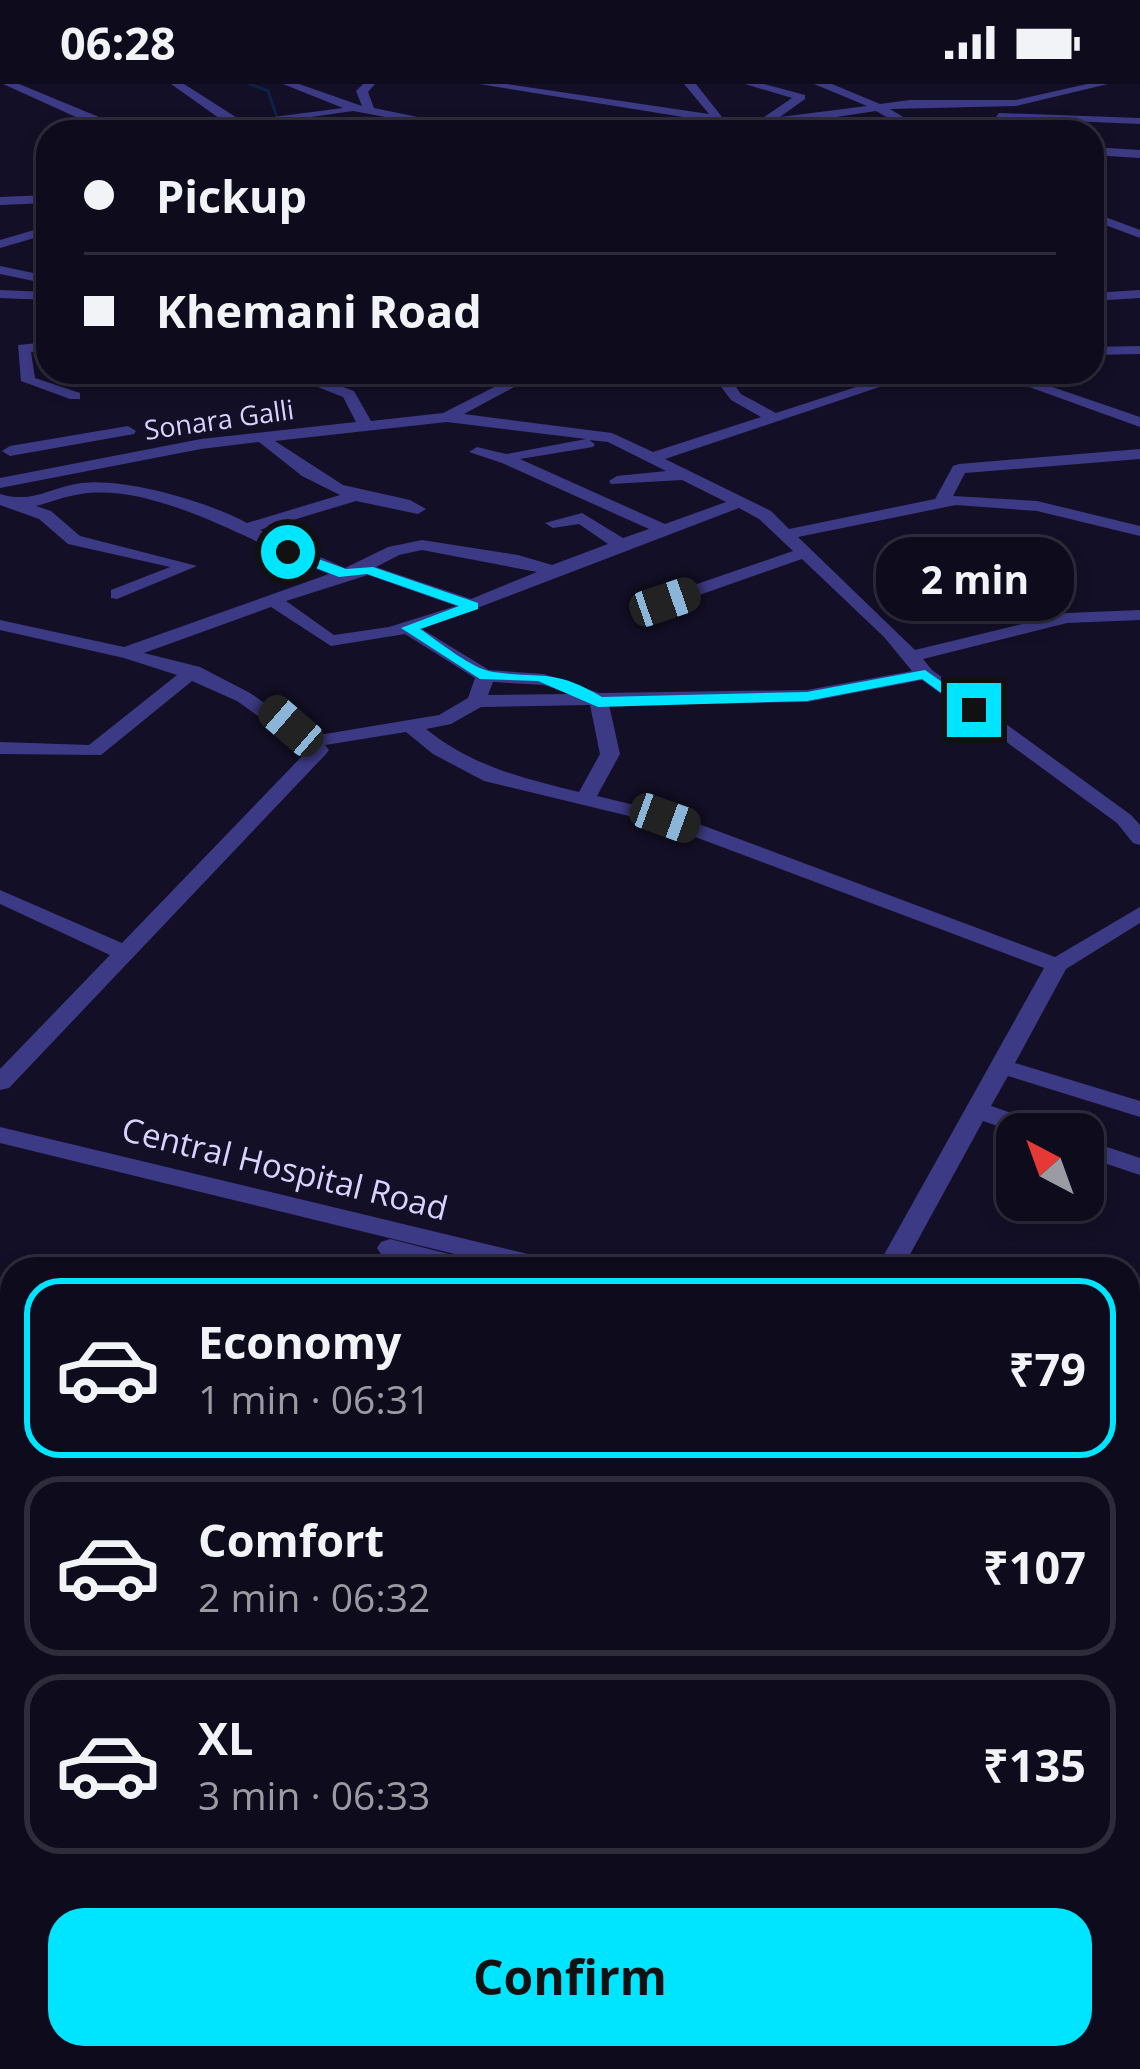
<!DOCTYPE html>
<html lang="en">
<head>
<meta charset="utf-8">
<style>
	:root { --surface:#0e0b1c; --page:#1c1929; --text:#f1f3f6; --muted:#9b9ba3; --line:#2e2b3b; --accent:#00e5ff }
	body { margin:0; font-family:"Open Sans",sans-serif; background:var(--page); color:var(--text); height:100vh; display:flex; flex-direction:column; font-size:45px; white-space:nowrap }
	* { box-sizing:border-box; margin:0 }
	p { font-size:39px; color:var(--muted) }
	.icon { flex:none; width:66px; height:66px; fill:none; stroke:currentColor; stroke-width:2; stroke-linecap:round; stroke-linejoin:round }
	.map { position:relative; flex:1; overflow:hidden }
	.details { position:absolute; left:0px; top:1173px; width:1140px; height:813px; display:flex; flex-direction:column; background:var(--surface); border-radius:36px 36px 0 0; box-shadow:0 6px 18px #0003,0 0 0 3px var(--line) }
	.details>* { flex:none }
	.hud { position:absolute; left:36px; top:36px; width:1068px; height:264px; border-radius:36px; box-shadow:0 6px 18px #0003,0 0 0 3px var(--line); display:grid; align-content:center; height:264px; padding:0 48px; background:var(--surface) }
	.needle { width:78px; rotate:319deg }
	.buttons { position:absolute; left:996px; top:1029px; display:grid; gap:24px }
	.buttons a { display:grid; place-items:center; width:108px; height:108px; border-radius:24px; background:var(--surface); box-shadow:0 6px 18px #0003,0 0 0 3px var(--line); font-size:60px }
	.end { position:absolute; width:54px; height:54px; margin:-27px; border:15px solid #00e5ff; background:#111; box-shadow:0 0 0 6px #111 }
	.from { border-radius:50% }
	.bubble { position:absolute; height:84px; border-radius:36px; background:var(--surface); box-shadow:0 6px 18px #0003,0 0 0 3px var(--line); font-size:39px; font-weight:700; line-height:84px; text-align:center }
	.car { position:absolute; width:36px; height:72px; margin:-36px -18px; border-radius:15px; box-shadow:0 0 9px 3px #0007; background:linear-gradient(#222 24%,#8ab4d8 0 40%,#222 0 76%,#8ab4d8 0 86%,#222 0) }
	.hud b { display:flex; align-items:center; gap:42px; height:114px; font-size:45px }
	.hud b+b { border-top:3px solid var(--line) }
	.hud i { width:30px; height:30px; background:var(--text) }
	ul { padding:21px 0 0; list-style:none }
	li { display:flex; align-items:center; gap:36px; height:180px; margin:0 24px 18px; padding:0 24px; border:6px solid var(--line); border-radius:36px }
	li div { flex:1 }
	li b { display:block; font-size:45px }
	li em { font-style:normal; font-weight:700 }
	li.current { border-color:var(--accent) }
	li>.icon { width:108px; height:108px; stroke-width:1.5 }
	.button { display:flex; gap:24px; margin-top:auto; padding:24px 48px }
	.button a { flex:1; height:138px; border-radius:36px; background:var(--accent); color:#111; font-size:48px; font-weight:700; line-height:138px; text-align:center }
	.status { display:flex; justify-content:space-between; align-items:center; height:84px; padding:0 60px; background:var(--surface); direction:ltr }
	.status svg { height:33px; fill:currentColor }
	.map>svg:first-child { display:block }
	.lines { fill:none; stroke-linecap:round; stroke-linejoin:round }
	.stream { stroke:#0c2248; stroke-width:3 }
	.minor { fill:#3d3a85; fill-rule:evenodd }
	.route { fill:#00e5ff }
	.labels { text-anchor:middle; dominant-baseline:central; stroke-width:12; stroke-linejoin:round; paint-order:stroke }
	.far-street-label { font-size:27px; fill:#d9d4ff; stroke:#130f26 }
	.street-label { font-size:33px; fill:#d9d4ff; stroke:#130f26 }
</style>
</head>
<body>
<div class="status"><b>06:28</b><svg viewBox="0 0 49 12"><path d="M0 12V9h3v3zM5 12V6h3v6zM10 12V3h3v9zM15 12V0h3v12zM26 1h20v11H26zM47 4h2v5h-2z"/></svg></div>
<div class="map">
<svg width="1140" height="1985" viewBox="0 0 1140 1985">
	<rect width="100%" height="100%" fill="#130f26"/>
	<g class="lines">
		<path class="stream" d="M250,0L268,7L281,45L274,48"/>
		<path class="minor" d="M3,0H19L111,38L122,48H109Z
			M171,0H184L242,37L343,24L283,0H299L362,22L356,7L363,0H375L368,8L374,24L490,48H465L353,27L242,43L226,39Z
			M479,0H507L709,30L684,0H696L722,33L757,38L792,14L745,0H764L805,11V15L780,33L867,22L814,0H832L880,20L910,16H1016L1087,0H1108L1016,22L890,25L928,48H913L876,27L737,48L745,43Z
			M999,29L1140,34V40L995,34Z
			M1092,63L1140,66V74L1092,71Z
			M48,111V119L0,121V113Z
			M1092,128L1140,146V154L1092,136Z
			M48,142V150L0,164V156Z
			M0,182L48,192V200L0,190Z
			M0,206L48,208V216L0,214Z
			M1140,206V214L1092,217V209Z
			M48,258V266L31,268L35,294L80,309V315H70L21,297L18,261Z
			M1140,262V270L1092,271V263Z
			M280,288H301L354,307L371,337L443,329L524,288H542L464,330L612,349L653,368L761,333L731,316L710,288H725L741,310L776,329L902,288H924L665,375L771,427L789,445L935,415L953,382L959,380L1140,365V375L965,389L953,412L1037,417L1140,442V452L1037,427L956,421L798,453L915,566L1067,529L1140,526V536L1067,539L923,575L932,586L1131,731L1140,741V761L1133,759L1117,739L922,596L807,618L609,621L620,670L597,712L672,730L1055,873L1140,823V839L1066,885L1015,979L1140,1017V1033L1008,992L991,1022L1055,1044L1058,1050H1021L983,1037L902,1185H876L1044,884L658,739L484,697L433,670L406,648L325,661L329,666L326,670L9,1004L0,1006V985L110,871L0,820V806L122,859L307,667L237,617L192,597L101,671L0,670V658L89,661L177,591L124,574L0,546V536L124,563L329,490C259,463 158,398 81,410C66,412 51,418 36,422L51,427L80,452L197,482L117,515L111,514V506L170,483L68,460L39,435L0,421V410C34,420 50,403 82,399C126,394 209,418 247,439L340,411L302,392L259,358L201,365L0,404V394L201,355L356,338L343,313ZM447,338L586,355L506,370L477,363L469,368L502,379L649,445L623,454L582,429L545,439L553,444L579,440L608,460L552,481L518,471L422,456L388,463L345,484L260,446L356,417L418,430L426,425L410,416L343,401L275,357ZM589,356L608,358L666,387L617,392L609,397L611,400L682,396L726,418L665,440L520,375L593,363L595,360ZM739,424L759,435L793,467L659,513V521H671L802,475L884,553L912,587L807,606L599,609L544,590L489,586L422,545ZM422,466L537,488L471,515L376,483L399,471ZM368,491L456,522L389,543L334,551L286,517ZM271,523L331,562L405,550L475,594L468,614L439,631L313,652L250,609L200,583L144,569ZM493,598L544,601L571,610L488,611ZM590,621L600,670L579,708C522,694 472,682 426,645L451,640L481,623Z
			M988,288H1009L1140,333V343Z
			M128,342L136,347L134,350L10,372L2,367L10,362Z
			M0,1043L553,1176L562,1179L566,1185H516L0,1059Z
			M1083,1055L1140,1074V1091L1083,1072Z
			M390,1155L484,1179L488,1185H439L381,1170L377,1164L381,1158Z
			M1128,1307L1140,1310V1348L1128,1346Z
			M12,1507V1535L0,1539V1511Z
			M0,1864L12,1868V1910L0,1906Z
			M57,1974H97L101,1985H61Z
			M708,1974H751L755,1985H712Z"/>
	</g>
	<path class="route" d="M288,464L346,485L373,483L478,519V525L420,545C440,558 470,584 493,588C543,595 553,584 602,613L807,608L925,586L982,626L969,629L922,595L807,617L598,623L538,597L480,595L401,544L459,522L367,490L339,493L283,471Z"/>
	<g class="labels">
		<g class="far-street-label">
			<text transform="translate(219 335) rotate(-8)">Sonara Galli</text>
		</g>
		<g class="street-label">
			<text transform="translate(285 1084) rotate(14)">Central Hospital Road</text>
		</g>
	</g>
</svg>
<div class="buttons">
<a><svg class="needle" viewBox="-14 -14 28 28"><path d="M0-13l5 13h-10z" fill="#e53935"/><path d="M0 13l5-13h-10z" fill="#9b9ba3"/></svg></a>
</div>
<i class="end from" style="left:288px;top:468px"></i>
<i class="end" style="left:974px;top:626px"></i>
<div class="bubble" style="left:876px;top:453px;width:198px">2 min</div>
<i class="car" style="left:665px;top:518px;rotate:71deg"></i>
<i class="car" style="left:291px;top:642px;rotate:311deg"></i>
<i class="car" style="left:665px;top:734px;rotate:110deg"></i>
<div class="hud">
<b><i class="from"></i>Pickup</b>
<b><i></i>Khemani Road</b>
</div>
<section class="details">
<ul>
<li class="current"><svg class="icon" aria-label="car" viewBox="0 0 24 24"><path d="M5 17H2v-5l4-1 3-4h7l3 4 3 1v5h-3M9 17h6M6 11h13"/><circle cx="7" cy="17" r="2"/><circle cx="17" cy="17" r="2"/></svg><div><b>Economy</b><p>1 min · 06:31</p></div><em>₹79</em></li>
<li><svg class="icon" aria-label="car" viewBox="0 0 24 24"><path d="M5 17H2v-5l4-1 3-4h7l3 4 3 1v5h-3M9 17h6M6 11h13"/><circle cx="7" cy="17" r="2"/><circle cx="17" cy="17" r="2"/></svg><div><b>Comfort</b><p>2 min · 06:32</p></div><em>₹107</em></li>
<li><svg class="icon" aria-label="car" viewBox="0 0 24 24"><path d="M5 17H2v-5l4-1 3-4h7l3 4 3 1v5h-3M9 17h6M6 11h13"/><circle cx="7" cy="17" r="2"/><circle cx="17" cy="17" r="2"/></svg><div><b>XL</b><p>3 min · 06:33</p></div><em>₹135</em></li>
</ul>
<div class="button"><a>Confirm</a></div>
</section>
</div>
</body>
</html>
